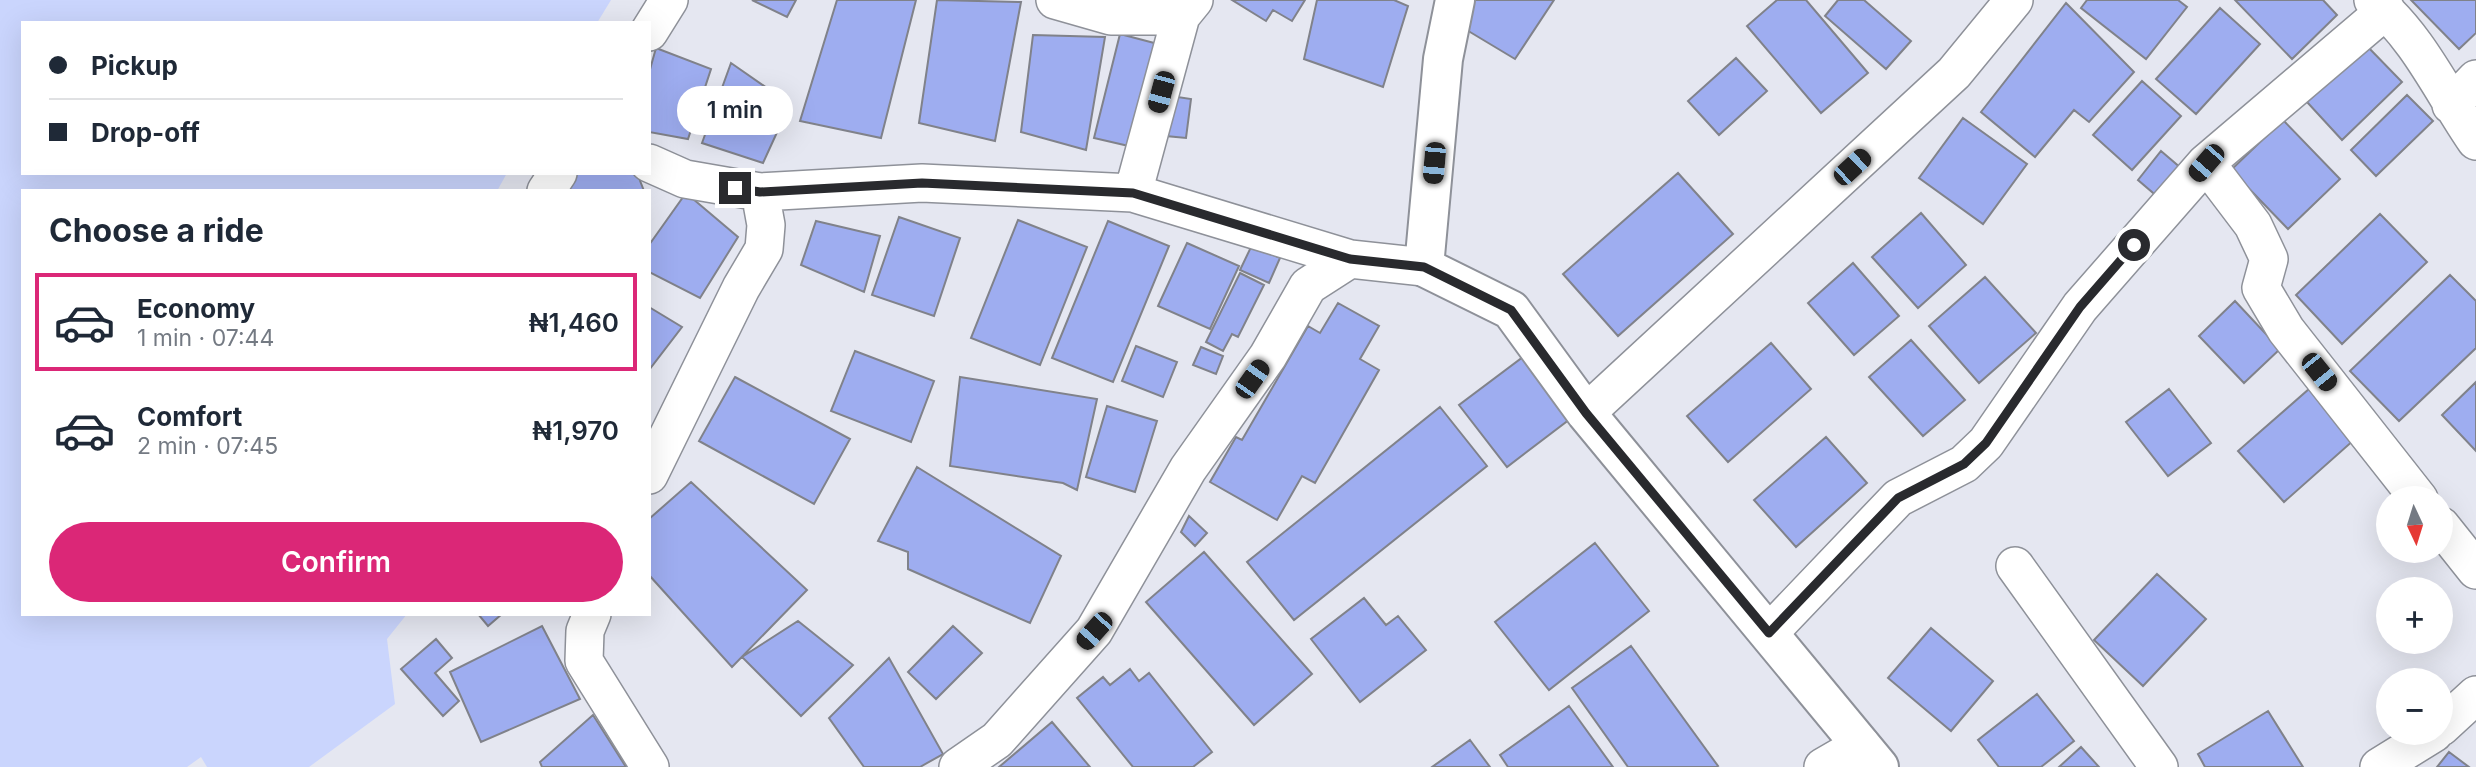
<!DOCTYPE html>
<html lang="en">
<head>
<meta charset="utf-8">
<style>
	:root { --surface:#fff; --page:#f2f2f3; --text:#1f2937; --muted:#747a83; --line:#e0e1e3; --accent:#db2777 }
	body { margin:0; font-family:Inter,sans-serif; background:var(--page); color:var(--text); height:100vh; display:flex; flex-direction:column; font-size:26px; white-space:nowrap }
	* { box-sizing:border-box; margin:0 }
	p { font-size:23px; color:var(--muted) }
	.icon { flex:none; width:38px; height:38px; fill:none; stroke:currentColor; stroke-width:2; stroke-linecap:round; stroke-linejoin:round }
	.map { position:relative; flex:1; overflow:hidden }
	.side { position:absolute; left:21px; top:189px; width:630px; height:427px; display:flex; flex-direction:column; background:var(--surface); border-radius:0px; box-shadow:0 7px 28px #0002 }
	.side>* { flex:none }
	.top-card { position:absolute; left:21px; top:21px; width:630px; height:154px; border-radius:0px; box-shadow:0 7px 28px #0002; display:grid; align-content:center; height:154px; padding:0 28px; background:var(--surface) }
	.needle { width:46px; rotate:176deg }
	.buttons { position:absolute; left:2376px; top:486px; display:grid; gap:14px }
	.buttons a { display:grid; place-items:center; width:77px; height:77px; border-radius:50%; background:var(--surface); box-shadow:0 7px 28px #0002; font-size:35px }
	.end { position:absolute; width:32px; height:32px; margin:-16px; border:9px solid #292a2e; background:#fff; box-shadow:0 0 0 4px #fff }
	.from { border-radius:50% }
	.bubble { position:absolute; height:49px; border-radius:24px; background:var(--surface); box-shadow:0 7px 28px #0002; font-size:23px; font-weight:600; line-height:49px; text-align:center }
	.car { position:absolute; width:21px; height:42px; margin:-21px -10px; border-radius:9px; box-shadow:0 0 5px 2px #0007; background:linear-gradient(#222 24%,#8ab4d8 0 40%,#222 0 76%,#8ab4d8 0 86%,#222 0) }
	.top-card b { display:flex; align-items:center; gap:24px; height:66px; font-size:26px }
	.top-card b+b { border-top:2px solid var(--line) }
	.top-card i { width:18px; height:18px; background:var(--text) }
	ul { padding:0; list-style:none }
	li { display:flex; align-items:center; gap:21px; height:98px; margin:0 14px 10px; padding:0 14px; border:4px solid transparent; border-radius:0px }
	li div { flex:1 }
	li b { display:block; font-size:26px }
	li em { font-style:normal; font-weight:600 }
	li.on { border-color:var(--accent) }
	li>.icon { width:63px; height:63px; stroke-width:1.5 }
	h2 { padding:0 28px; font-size:32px; line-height:84px }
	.button { display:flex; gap:14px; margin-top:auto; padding:14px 28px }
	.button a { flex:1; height:80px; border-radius:42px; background:var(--accent); color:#fff; font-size:28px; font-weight:600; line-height:80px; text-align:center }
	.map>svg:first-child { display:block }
	.green { fill:#cad5fd }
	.building { fill:#9eadf0; stroke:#80828a; stroke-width:2 }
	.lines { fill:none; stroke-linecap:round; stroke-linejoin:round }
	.minor-casing { stroke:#8e9199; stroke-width:40 }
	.tertiary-casing { stroke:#8e9199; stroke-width:42 }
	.minor { stroke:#fff; stroke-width:37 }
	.tertiary { stroke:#fff; stroke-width:38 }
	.route { stroke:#292a2e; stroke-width:9 }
</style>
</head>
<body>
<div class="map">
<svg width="2476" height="767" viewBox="0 0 2476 767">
	<rect width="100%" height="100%" fill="#e5e7f1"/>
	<path class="green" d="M0,0H611L597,23H23V173H507L497,191H23V614H407L387,639L395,704L309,767H207L201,757L187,767H0Z"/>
	<path class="building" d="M752,0H796L787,17Z
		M837,0H916L881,138L800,121Z
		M937,0L1021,2L995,141L919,123Z
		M1232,0H1305L1292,21L1273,10L1266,21Z
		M1317,0H1394L1408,6L1383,87L1304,59Z
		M1474,0H1554L1515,59L1460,26Z
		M1777,0H1806L1868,73L1821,113L1747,26Z
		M1838,0H1864L1911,41L1886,69L1825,16Z
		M2087,0H2178L2187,7L2146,59L2081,8Z
		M2235,0H2323L2337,15L2292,59Z
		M2411,0H2476V33L2459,49Z
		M2066,3L2134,72L2089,122L2074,110L2035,157L1981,112Z
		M2220,8L2260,44L2196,114L2156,79Z
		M1120,34L1158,44L1133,147L1094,138Z
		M1033,35L1105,37L1086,150L1021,132Z
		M2366,45L2402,82L2342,140L2307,102Z
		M656,48L711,69L688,139L649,132V73Z
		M1736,58L1767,91L1719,135L1688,101Z
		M731,63L790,104L763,163L702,143Z
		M2142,81L2181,116L2132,170L2093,135Z
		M2407,95L2433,121L2376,176L2351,150Z
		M1171,96L1191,99L1186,138L1166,136Z
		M1963,118L2027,164L1983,224L1919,178Z
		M2283,120L2340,179L2288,229L2231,170Z
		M2161,151L2182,169L2159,198L2138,180Z
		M569,173H637L644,191H562Z
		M1678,173L1733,234L1618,336L1563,274Z
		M686,193L738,237L700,298L649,272V245Z
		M1921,213L1966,265L1918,308L1872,257Z
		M2380,214L2427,262L2342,344L2296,295Z
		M899,217L960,238L934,316L872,295Z
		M1018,220L1087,247L1040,365L971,338Z
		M816,221L880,236L864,292L801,265Z
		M1108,221L1169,246L1113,382L1052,358Z
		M1187,243L1239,266L1210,329L1158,306Z
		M1252,245L1280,258L1269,283L1240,270Z
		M1853,263L1899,316L1854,355L1808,303Z
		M1240,273L1264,285L1238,337L1232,334L1223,351L1206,342Z
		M2450,275L2476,301V348L2399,421L2350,371Z
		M1985,277L2036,333L1979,383L1929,326Z
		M2235,301L2280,349L2244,383L2199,336Z
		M1338,303L1379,326L1360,359L1379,370L1315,483L1302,476L1277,520L1210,482L1236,437L1242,440L1308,326L1320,333Z
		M649,307L682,327L649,370Z
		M1911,340L1965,400L1923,436L1869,377Z
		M1771,343L1811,389L1728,462L1687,416Z
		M1136,346L1177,362L1163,397L1122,381Z
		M1201,347L1223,356L1216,374L1193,365Z
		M855,351L934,381L911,442L831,411Z
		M1523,357L1570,419L1507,467L1459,405Z
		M735,377L850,439L814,504L699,441Z
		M960,377L1097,399L1077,490L1063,483L950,466Z
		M2476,382V451L2442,415Z
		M2169,389L2211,443L2168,476L2126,422Z
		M2309,389L2355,439L2284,502L2238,451Z
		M1107,406L1157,421L1135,492L1086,477Z
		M1440,407L1487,466L1294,620L1247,562Z
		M1826,437L1867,483L1796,547L1754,500Z
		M917,467L1061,556L1030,623L908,569V552L878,541Z
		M691,482L807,590L732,667L649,575V519Z
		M1189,516L1207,533L1195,546L1181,532Z
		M1595,543L1649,611L1549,690L1495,622Z
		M1204,552L1312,674L1254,725L1146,602Z
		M2157,574L2206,619L2143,686L2094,640Z
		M1364,598L1386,625L1398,616L1426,650L1360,702L1311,639Z
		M478,614H502L488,626Z
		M798,621L853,665L801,716L742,657Z
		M542,626L580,699L481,742L450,672Z
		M953,626L982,653L936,699L908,672Z
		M1931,628L1993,681L1951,731L1888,678Z
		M436,639L452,658L435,673L459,701L443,716L401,669Z
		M1631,646L1718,766L1716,767H1628L1572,688Z
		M889,658L943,754L920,767H864L829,718Z
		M1130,669L1139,681L1149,673L1212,752L1193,767H1133L1077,698L1103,677L1110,685Z
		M2037,694L2074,741L2041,767H1999L1978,740Z
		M1569,706L1613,767H1508L1500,755Z
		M2268,711L2303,767H2205L2198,754Z
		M593,715L626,767H542L540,762Z
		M1052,722L1090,767H999Z
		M1470,740L1490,767H1432Z
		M2081,747L2099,767H2059Z
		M2449,752L2469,767H2437Z"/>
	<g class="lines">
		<defs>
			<path id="minor" d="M1055,0L1111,16H1181L1194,0
				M2373,0C2418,36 2444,95 2476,141
				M649,32L669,0
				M2451,105L2476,79
				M649,163L685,179L760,192L922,183L1133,193L1350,259
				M2206,163L2253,225L2269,259L2261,288L2286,330L2419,499
				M546,191L558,173
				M1133,193L1181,16
				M1586,413L1954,73L2014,0
				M649,475L741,288L764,249L766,225L760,192
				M2441,526L2476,570
				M2015,566L2159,767
				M592,614L585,631L584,661L650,767
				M1769,633L1898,498L1964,464L1986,443L2080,307L2206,163L2386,10
				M2441,727L2476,695
				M958,767L997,740L1094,631L1188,469L1268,356L1308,286L1350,259L1424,267
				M1823,767L1861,745
				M2379,767L2434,733"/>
			<path id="tertiary" d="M1455,0L1443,59L1424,267L1511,310L1586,413L1879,767"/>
		</defs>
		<use href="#minor" class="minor-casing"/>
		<use href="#tertiary" class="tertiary-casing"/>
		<use href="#minor" class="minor"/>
		<use href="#tertiary" class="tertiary"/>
	</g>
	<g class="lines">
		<path class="route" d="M735,188L760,192L922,183L1133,193L1350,259L1424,267L1511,310L1586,413L1769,633L1898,498L1964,464L1986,443L2080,307L2134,245"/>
	</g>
</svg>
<div class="buttons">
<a><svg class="needle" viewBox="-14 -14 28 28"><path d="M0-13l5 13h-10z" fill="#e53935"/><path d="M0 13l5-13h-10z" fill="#747a83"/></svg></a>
<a>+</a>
<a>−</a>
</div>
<i class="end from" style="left:2134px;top:245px"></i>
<i class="end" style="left:735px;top:188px"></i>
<div class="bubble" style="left:677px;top:86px;width:116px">1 min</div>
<i class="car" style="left:1161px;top:92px;rotate:195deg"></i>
<i class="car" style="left:1434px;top:163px;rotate:185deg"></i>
<i class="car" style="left:2206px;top:163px;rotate:221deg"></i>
<i class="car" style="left:1852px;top:167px;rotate:47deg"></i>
<i class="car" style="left:2319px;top:372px;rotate:141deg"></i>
<i class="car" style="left:1252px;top:379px;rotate:35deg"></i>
<i class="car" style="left:1094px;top:631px;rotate:222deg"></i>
<div class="top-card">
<b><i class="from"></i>Pickup</b>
<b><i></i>Drop-off</b>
</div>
<section class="side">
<h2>Choose a ride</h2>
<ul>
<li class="on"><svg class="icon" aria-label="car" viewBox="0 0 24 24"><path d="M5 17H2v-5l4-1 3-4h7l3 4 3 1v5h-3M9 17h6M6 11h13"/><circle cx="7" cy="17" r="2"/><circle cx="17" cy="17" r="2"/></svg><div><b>Economy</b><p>1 min · 07:44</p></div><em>₦1,460</em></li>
<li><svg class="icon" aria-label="car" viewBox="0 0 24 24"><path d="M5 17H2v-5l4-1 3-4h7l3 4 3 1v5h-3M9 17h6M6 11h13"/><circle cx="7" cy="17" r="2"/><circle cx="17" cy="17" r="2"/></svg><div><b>Comfort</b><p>2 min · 07:45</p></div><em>₦1,970</em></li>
</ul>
<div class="button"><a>Confirm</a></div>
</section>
</div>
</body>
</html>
